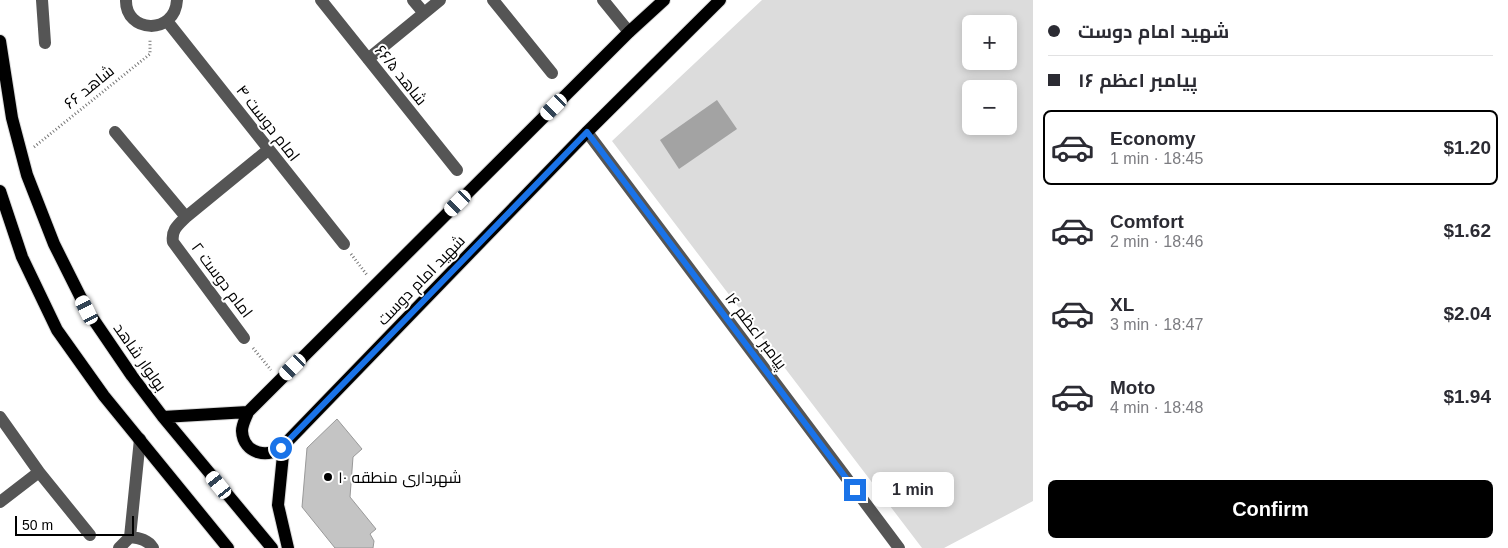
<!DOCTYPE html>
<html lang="en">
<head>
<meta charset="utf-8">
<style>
	:root { --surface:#fff; --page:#f2f2f3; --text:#2b2b33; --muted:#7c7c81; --line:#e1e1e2; --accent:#000 }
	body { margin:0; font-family:Helvetica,Cairo,sans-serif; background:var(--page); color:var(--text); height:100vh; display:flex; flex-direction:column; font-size:19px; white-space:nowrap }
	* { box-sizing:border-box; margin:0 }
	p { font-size:16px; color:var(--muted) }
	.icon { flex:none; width:28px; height:28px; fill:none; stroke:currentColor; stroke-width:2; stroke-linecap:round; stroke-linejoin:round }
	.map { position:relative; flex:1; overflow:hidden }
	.details { display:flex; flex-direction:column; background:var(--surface); width:475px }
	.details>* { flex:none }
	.hud { display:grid; align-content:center; height:110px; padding:0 15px; background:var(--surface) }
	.buttons { position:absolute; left:962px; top:15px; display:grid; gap:10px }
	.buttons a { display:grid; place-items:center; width:55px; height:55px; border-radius:8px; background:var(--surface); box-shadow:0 2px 8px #0003; font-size:25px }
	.scale { position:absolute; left:15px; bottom:12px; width:119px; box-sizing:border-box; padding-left:5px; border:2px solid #000; border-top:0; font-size:14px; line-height:18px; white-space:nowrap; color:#000; -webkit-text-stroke:4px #fff; paint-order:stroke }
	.end { position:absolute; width:22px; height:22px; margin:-11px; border:6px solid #1a73e8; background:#fff; box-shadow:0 0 0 2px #fff }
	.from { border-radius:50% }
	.bubble { position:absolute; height:35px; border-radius:8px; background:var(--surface); box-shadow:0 2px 8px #0003; font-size:16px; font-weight:800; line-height:35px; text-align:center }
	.car { position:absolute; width:15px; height:30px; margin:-15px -8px; border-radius:6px; box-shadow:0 0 4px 1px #0007; background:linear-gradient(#fff 24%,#345 0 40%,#fff 0 76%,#345 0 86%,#fff 0) }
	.hud b { display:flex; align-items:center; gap:18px; height:48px; font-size:19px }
	.hud b+b { border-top:1px solid var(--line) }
	.hud i { width:12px; height:12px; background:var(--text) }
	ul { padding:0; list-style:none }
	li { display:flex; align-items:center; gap:15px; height:75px; margin:0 10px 8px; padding:0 5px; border:2px solid transparent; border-radius:8px }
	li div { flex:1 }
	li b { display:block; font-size:19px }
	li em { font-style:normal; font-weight:800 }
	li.on { border-color:var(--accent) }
	li>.icon { width:45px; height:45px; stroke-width:1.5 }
	.action { display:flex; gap:10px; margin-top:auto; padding:10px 15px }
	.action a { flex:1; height:58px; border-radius:8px; background:var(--accent); color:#fff; font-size:20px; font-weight:800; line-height:58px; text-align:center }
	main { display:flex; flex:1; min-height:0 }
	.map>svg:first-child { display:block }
	.green { fill:#dcdcdc; fill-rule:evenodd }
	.water { fill:#a3a3a3 }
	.building { fill:#c4c4c4; stroke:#999 }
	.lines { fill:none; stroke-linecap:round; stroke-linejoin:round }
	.major-casing { stroke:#dbdbdb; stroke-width:14 }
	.path { stroke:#777; stroke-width:3; stroke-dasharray:1 2.5; stroke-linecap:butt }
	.minor { stroke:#555; stroke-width:12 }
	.major { stroke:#000; stroke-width:12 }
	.route { stroke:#1a73e8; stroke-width:6 }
	.poi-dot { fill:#000; stroke:#fff; stroke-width:2 }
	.labels { text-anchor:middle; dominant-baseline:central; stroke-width:4; stroke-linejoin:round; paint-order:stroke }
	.street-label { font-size:16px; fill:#000; stroke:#fff }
	.poi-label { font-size:16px; fill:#000; stroke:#fff; text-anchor:start }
</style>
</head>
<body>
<main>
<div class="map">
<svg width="1033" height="548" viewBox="0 0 1033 548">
	<rect width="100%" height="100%" fill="#fff"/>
	<path class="green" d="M762,0H1033V501L944,548H922L612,141ZM971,24H1009V61H971ZM971,89H1009V126H971Z"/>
	<path class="water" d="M717,100L737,129L679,169L660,140Z"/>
	<path class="building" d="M337,419L362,449L353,457L350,497L376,529L370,534L374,541L373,548H335L302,507L307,448Z"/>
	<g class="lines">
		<defs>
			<path id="major" d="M0,41L12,118L27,175L54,244L87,310L132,376L163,417L272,548
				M0,191L22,257L57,330L104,396L228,548
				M248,412C246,418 242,424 242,431C243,454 270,460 284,445
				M163,417L248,412L629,32L664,0
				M288,548L278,505L284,445L587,132L720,0"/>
		</defs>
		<use href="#major" class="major-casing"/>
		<path class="path" d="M34,147L150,54V39
			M351,254L367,275
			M253,348L271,370"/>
		<path class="minor" d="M42,0L45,43
			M126,0C125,33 175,36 177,0
			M321,0L457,170
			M413,0L424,13
			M493,0L552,73
			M603,0L629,32
			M167,21L344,244
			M368,59L440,0
			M115,132L186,217
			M587,132L899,548
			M244,338L173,242C171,230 178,225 186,217L268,150
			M0,417L39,472L0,502
			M39,472L90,535
			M130,537C140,538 148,540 153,548
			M119,548L130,537L140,439"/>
		<use href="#major" class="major"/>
	</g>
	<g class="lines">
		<path class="route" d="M281,448L587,132L855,490"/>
	</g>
	<circle class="poi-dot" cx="328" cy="477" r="5"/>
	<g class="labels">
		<g class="street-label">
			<text transform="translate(401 75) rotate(51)">شاهد ۶۶/۵</text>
			<text transform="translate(89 87) rotate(-39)">شاهد ۶۶</text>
			<text transform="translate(268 123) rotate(52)">امام دوست ۴</text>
			<text transform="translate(222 280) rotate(53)">امام دوست ۲</text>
			<text transform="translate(421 280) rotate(-46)">شهید امام دوست</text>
			<text transform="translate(756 331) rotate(53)">پیامبر اعظم ۱۶</text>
			<text transform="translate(140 357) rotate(55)">بولوار شاهد</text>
		</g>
		<g class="poi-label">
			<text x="338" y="477">شهرداری منطقه ۱۰</text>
		</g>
	</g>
</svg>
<div class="buttons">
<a>+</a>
<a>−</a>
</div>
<div class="scale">50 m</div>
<i class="end from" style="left:281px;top:448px"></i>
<i class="end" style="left:855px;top:490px"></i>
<div class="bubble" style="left:872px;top:472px;width:82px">1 min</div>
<i class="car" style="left:554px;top:107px;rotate:225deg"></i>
<i class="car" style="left:458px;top:203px;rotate:225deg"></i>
<i class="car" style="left:87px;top:310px;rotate:333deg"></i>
<i class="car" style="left:293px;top:367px;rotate:225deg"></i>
<i class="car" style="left:219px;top:485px;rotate:321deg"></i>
</div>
<section class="details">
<div class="hud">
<b><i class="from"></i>شهید امام دوست</b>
<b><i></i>پیامبر اعظم ۱۶</b>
</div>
<ul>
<li class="on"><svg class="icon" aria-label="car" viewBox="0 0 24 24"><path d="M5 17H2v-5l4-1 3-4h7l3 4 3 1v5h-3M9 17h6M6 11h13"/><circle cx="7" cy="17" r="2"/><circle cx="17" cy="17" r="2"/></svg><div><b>Economy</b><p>1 min · 18:45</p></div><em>$1.20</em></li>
<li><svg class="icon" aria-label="car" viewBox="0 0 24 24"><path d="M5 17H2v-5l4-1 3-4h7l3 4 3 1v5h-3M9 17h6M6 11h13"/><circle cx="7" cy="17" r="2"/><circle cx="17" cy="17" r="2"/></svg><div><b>Comfort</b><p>2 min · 18:46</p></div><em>$1.62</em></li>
<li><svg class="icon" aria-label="car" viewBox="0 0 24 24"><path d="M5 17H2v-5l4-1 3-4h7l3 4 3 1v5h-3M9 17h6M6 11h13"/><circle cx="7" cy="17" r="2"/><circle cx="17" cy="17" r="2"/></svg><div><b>XL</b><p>3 min · 18:47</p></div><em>$2.04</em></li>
<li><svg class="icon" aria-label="car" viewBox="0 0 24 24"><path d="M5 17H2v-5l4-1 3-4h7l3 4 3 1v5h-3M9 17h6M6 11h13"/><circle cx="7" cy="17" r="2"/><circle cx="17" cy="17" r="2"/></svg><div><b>Moto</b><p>4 min · 18:48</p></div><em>$1.94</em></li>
</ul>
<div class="action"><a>Confirm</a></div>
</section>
</main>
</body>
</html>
